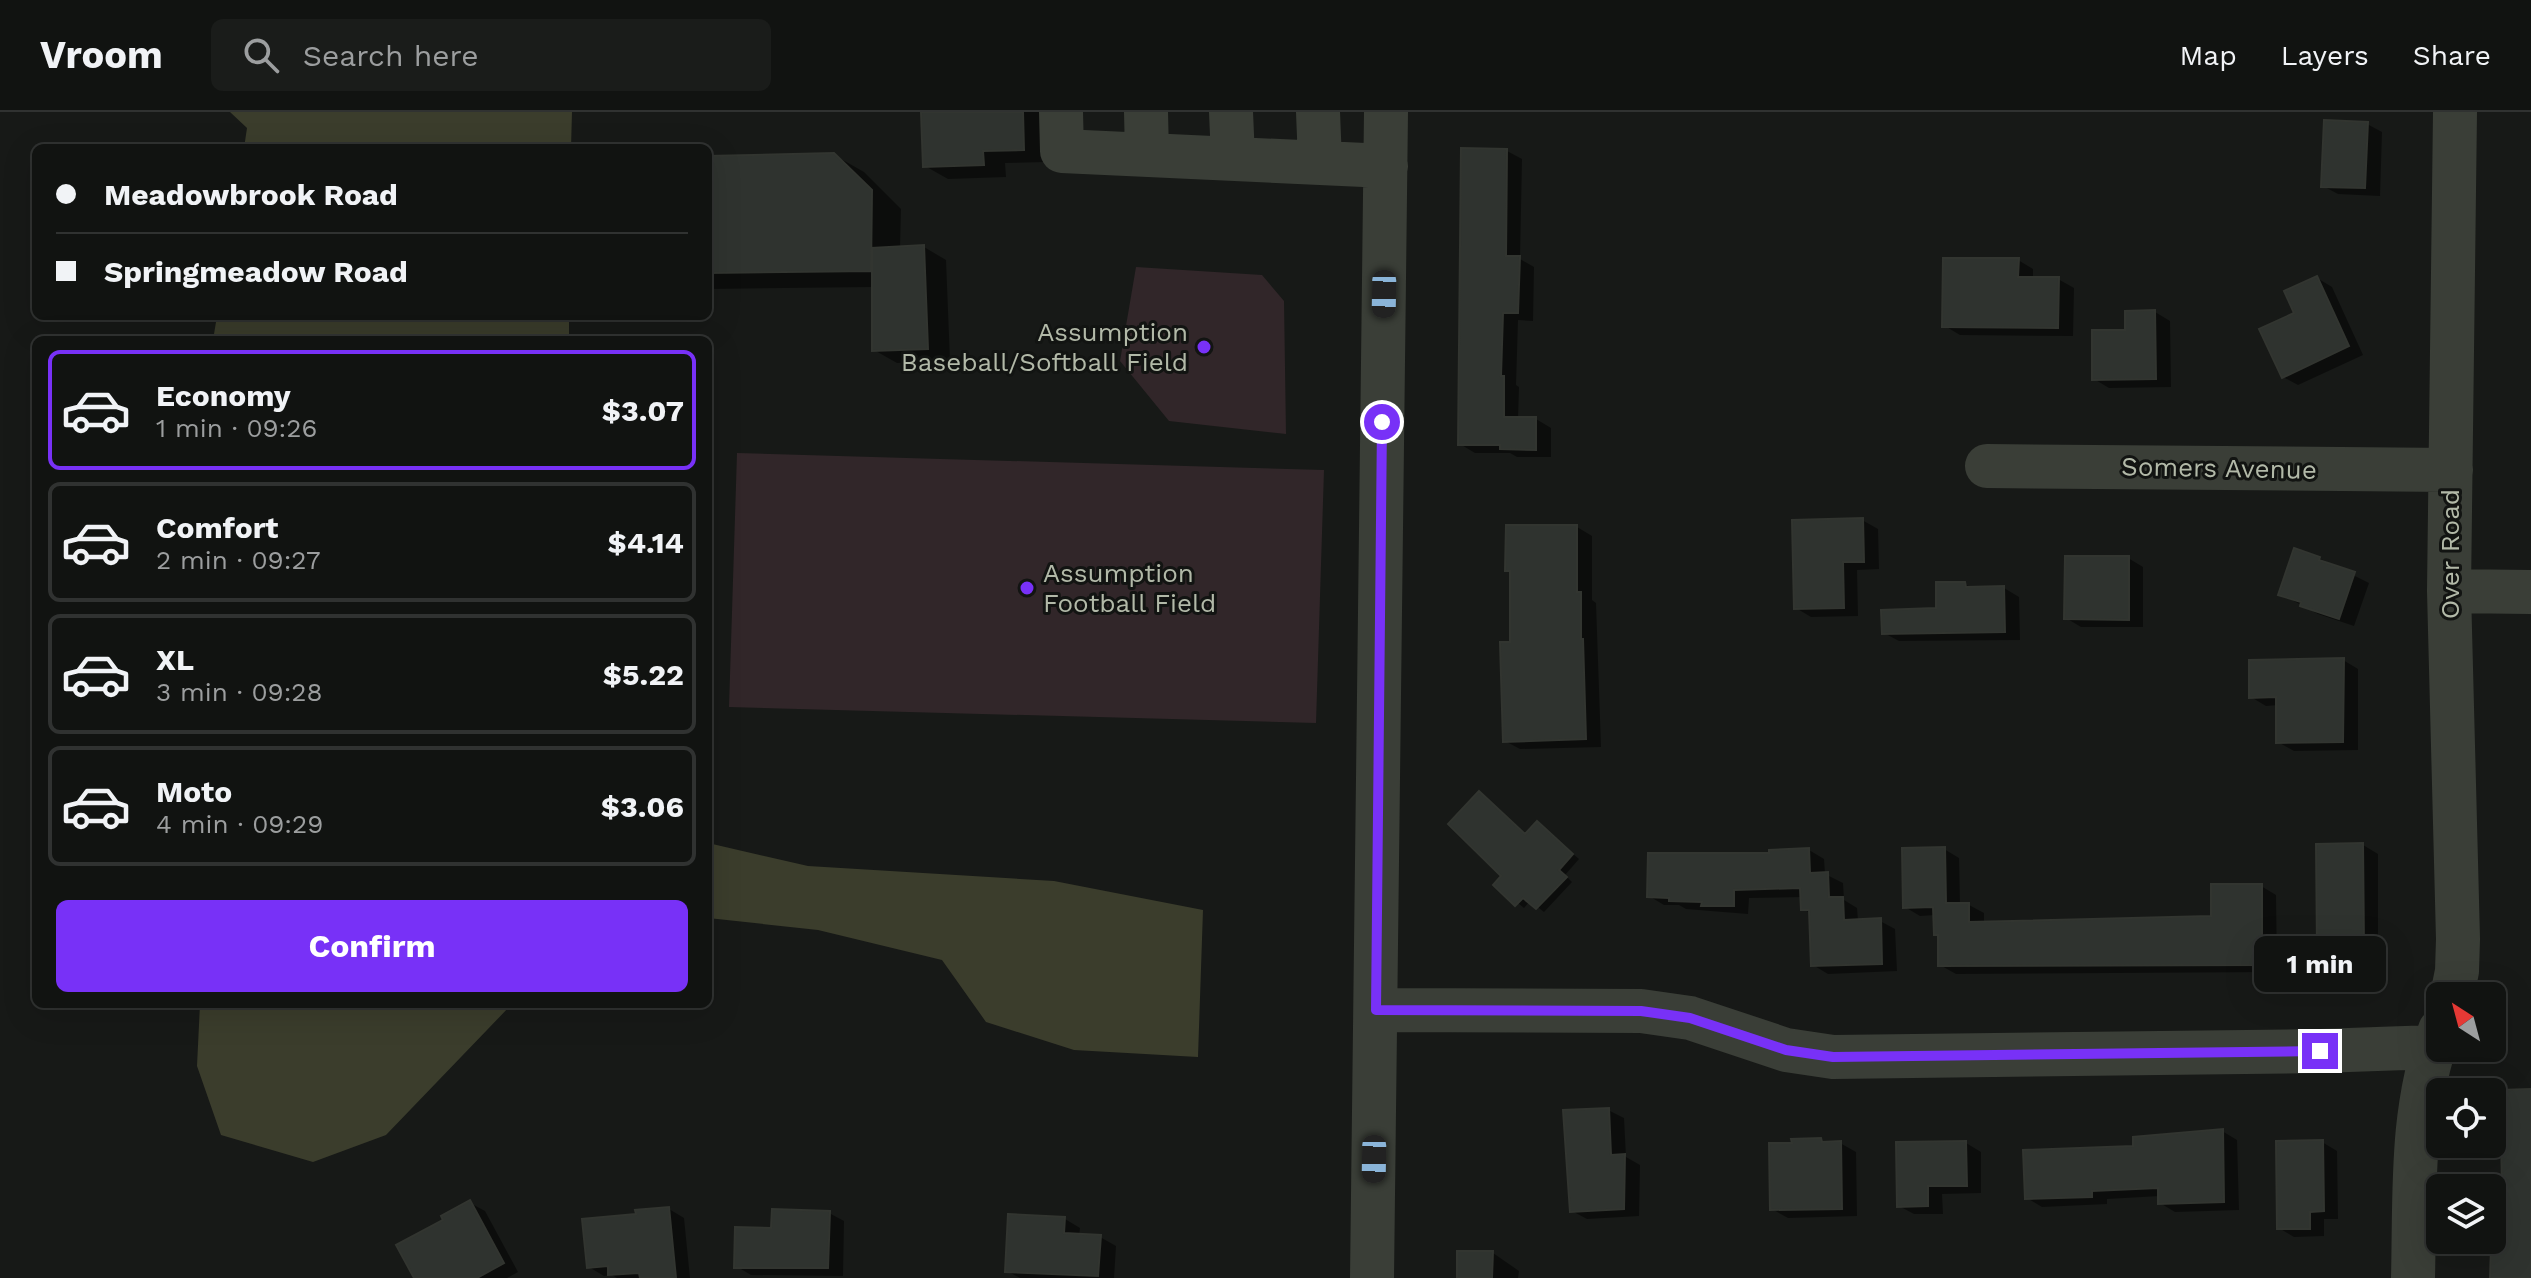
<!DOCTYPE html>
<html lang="en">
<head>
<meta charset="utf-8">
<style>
	:root { --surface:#111311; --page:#1a1c1a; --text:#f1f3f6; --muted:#9c9e9f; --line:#303231; --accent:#7831f7 }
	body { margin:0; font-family:"Work Sans",sans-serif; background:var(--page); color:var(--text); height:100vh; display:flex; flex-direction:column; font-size:30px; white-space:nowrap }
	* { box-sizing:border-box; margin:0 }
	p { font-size:26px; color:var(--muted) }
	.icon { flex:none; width:44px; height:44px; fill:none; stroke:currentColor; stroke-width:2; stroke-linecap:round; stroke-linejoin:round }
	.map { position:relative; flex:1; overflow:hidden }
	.side { position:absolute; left:32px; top:224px; width:680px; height:672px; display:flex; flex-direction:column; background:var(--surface); border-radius:12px; box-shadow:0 8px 32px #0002,0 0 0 2px var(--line) }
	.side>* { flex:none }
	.hud { position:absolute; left:32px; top:32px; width:680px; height:176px; border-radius:12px; box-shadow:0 8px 32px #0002,0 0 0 2px var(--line); display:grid; align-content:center; height:176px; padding:0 24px; background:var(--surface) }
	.needle { width:52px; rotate:324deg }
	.tools { position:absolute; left:2426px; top:870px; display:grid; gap:16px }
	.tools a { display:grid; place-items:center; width:80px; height:80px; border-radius:12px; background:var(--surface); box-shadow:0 8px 32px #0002,0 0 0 2px var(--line); font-size:40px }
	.end { position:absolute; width:36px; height:36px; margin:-18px; border:10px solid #7831f7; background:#fff; box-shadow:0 0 0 4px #fff }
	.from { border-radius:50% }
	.bubble { position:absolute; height:56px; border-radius:12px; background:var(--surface); box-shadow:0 8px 32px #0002,0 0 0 2px var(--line); font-size:26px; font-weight:700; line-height:56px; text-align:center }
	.car { position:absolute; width:24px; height:48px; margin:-24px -12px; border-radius:10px; box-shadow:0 0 6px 2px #0007; background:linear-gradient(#222 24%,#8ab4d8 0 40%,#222 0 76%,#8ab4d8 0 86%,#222 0) }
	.hud b { display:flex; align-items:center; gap:28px; height:76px; font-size:30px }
	.hud b+b { border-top:2px solid var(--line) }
	.hud i { width:20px; height:20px; background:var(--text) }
	ul { padding:14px 0 0; list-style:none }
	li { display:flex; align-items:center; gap:24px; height:120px; margin:0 16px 12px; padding:0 8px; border:4px solid var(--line); border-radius:12px }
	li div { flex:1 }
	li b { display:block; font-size:30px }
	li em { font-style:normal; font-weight:700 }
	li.selected { border-color:var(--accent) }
	li>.icon { width:72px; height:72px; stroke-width:1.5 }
	.button { display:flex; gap:16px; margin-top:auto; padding:16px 24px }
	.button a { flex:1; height:92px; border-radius:12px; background:var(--accent); color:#fff; font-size:32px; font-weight:700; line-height:92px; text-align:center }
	header { display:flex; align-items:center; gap:48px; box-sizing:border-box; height:112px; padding:0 40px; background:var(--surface); border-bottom:2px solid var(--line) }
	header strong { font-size:38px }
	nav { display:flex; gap:44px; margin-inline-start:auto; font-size:28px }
	.search { width:560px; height:72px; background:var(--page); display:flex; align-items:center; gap:20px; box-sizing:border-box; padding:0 28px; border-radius:12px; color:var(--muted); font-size:30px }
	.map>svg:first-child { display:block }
	.green { fill:#312629 }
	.water { fill:#3b3d2c }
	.shadow { fill:#0007 }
	.building { fill:#2f332f; stroke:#323530; stroke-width:2 }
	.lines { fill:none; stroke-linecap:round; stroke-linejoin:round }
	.minor { stroke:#3a3e37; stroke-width:44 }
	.route { stroke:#7831f7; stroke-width:10 }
	.poi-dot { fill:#7831f7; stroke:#121412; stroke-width:3 }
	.labels { text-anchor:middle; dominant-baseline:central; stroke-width:6; stroke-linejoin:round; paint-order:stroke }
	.poi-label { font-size:26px; fill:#b2b9a8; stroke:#121412; text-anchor:end }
	.street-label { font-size:26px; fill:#b2b9a8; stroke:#121412 }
</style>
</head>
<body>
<header>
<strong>Vroom</strong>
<div class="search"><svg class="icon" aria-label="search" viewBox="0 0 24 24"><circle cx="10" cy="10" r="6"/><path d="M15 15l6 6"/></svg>Search here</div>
<nav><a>Map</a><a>Layers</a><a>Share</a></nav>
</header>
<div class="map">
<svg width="2531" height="1166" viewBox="0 0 2531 1166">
	<rect width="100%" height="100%" fill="#171917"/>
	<path class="green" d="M1136,155L1262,163L1284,189L1286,322L1169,309L1120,249Z
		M737,341L1324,358L1316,611L729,595Z"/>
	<path class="water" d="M230,0H572L571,36H244L247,16Z
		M217,204H569V228H213Z
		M708,731L808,754L1054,769L1203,798L1198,945L1074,938L986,910L942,848L818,818L708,806Z
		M200,892H512L386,1023L313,1050L221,1023L197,954Z"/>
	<path class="shadow" d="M923,0H1045L1046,50L1005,51L1006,65L948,67L925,54Z
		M2367,12L2382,20L2380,84L2338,82L2323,74Z
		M1507,39L1522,47L1520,147L1534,155L1533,209L1518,208L1516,273L1519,275L1518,307H1536L1551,316V345H1517L1510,341H1475L1460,332Z
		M834,43L864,60L901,97L900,136L924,135L946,148L950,249L897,251L874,238V175L708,177V46Z
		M2018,148L2033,157V167H2058L2074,176L2073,224L1960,223L1945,214Z
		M2317,166L2332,175L2363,243L2298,273L2283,265L2297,202Z
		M2155,200L2170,209L2171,275L2109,276L2094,267L2127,220Z
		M1862,408L1878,417L1879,457L1857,458L1858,504L1811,505L1796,496Z
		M1577,415L1592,424V488L1596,491L1601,635L1520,637L1505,629L1512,532V461L1507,458Z
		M2128,446L2143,455V515H2081L2066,506Z
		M2319,446L2369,471L2354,514L2318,502L2281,482Z
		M1965,472L1973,477L2004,476L2019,485L2020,528L1899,529L1884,521L1938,497Z
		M2343,548L2358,557V638L2294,639L2278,630V593L2266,594L2251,585Z
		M1480,681L1527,723L1537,711L1579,747L1565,763L1572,770L1544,800L1530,789L1524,796L1496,773L1504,764Z
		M2363,733L2378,742V844H2334L2319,835Z
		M1944,737L1959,746L1960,793H1969L1984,801V811L2213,806L2261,774L2276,783L2277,860L1956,862L1940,853V824L1936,822L1935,803L1920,804L1905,795Z
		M1809,738L1824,747L1825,762L1843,771L1844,788L1857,796L1858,809H1880L1895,817L1897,859L1828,862L1813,853L1812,802L1803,797V785L1749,786L1748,802L1686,797L1679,793H1664L1649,784L1771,743Z
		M1608,998L1624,1006L1626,1045L1640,1053L1639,1104L1587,1107L1572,1099Z
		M2222,1019L2237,1028L2239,1098L2175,1100L2160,1091V1084L2107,1087V1092L2042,1095L2027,1086L2193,1023V1020Z
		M1821,1028L1826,1032L1840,1031L1856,1040L1857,1104L1788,1106L1772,1097Z
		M2322,1030L2337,1039L2338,1107H2324V1124L2294,1125L2279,1116Z
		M1966,1031L1981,1040V1081L1942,1082L1943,1102H1914L1899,1094Z
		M470,1091L485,1099L518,1160L507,1166H416L445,1108Z
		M669,1097L684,1106L690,1166H617L612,1163L604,1164L589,1155L638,1103Z
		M829,1101L844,1109L843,1164L751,1163L736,1154L773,1118Z
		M1065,1107L1080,1116L1079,1124L1100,1125L1116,1134L1114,1166H1020L1007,1159Z
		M1493,1141L1519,1159L1518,1166H1459Z"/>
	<path class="building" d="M921,0H1023L1024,38L983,39L984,53L923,55Z
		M2324,8L2368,10L2365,76L2321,75Z
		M1461,36L1507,37L1506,144H1520L1518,201H1503L1501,264H1504V305H1536V338L1500,337V333H1458Z
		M834,41L872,78L871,159L708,161V44Z
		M924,133L928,237L872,239V136Z
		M1943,146H2019L2018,165H2059L2058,216L1942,215Z
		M2317,164L2349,234L2282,266L2259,217L2294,201L2284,179Z
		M2155,198L2156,267L2092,268V218H2125V199Z
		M1863,406L1864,450H1843L1844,496L1794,497L1792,408Z
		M1506,413H1577V480H1581V527H1583L1586,627L1503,630L1500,530H1510V459H1505Z
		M2294,436L2320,445L2319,448L2355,460L2339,507L2300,494L2301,490L2278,483Z
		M2065,444H2129V508L2064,507Z
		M1936,470H1965L1966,475L2004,474L2005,520L1882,522L1881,498L1936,496Z
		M2344,546L2343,630L2276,631V585L2249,586V548Z
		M1479,679L1525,722L1537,709L1573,742L1559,758L1567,765L1536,797L1523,786L1515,794L1493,773L1501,764L1448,712Z
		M2363,731L2364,836H2317L2316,732Z
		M1945,735L1946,791H1969V810L2211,804V772H2262V853L1938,854V823H1934L1933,795L1903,796L1902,736Z
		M1809,736L1810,761L1828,760L1829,785H1843L1844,808L1881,806L1882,852L1811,854L1809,798H1801L1800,776L1734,778V794H1701L1702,790L1669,789V786L1647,785L1648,741H1769V738Z
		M2531,977V1166H2490L2493,1075H2502L2500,978Z
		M1609,996L1611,1043L1625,1042L1624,1097L1570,1100L1563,998Z
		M2223,1017L2224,1090L2158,1092V1076L2092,1079V1085L2025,1087L2023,1038L2133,1034V1025Z
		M1821,1026L1822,1030L1841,1029L1842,1097L1770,1098L1769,1031H1792L1791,1027Z
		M2323,1028L2324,1099L2310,1100V1117H2277L2276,1029Z
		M1966,1029L1967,1074H1928V1094L1897,1095L1896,1030Z
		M470,1088L504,1151L477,1166H414L396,1133L443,1108L441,1104Z
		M669,1095L676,1166H640L639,1161L608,1163V1154L587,1156L582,1107L636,1102L635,1098Z
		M772,1097L830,1099L828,1156H734L735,1115L771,1116Z
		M1008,1102L1065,1105L1064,1121L1101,1123L1098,1164L1005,1160Z
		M1457,1139H1493L1492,1166H1457Z"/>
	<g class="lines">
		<path class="minor" d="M1061,0L1062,39L1386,54
			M1146,0L1147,41
			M1231,0L1233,46
			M1318,0L1320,49
			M1987,354L2451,358
			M2449,479L2531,480
			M2452,884L2457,859L2458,827L2449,479L2455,0
			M1376,898L1641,899L1690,906L1786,938L1833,945L2320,939L2434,935
			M1372,1166L1386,0
			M2413,1166C2415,1083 2410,997 2440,918"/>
	</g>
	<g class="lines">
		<path class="route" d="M1382,310L1376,898L1641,899L1690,906L1786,938L1833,945L2320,939"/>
	</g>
	<g class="poi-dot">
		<circle cx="1204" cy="235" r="8"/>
		<circle cx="1027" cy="476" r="8"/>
	</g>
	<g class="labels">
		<g class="poi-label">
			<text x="1188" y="220">Assumption<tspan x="1188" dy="30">Baseball/Softball Field</tspan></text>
			<text x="1043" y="461" text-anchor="start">Assumption<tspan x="1043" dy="30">Football Field</tspan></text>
		</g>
		<g class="street-label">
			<text transform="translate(2219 356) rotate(1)">Somers Avenue</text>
			<text transform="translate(2450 442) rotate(-90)">Over Road</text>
		</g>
	</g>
</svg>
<div class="tools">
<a><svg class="needle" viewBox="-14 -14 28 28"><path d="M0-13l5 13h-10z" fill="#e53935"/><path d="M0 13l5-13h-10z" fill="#9c9e9f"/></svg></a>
<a><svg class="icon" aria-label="locate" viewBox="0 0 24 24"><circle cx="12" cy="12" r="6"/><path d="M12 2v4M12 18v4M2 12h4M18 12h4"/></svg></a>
<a><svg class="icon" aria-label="layers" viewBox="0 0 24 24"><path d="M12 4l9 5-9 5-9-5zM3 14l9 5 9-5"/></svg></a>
</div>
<i class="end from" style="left:1382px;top:310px"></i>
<i class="end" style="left:2320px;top:939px"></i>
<div class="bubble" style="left:2254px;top:824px;width:132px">1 min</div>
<i class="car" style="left:1384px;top:182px;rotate:181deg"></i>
<i class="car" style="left:1374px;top:1047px;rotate:181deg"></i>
<div class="hud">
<b><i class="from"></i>Meadowbrook Road</b>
<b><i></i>Springmeadow Road</b>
</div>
<section class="side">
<ul>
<li class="selected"><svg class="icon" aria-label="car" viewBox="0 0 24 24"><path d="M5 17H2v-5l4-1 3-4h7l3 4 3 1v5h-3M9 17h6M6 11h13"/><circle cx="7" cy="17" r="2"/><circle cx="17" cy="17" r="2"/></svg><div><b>Economy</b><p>1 min · 09:26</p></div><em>$3.07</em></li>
<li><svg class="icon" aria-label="car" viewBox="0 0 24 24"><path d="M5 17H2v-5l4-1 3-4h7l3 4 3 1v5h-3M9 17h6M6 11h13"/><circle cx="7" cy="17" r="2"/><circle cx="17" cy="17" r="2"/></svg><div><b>Comfort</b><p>2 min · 09:27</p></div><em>$4.14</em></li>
<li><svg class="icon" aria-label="car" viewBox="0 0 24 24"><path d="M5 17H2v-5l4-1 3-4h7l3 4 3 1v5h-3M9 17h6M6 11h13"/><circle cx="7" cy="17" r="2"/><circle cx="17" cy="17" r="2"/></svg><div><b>XL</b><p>3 min · 09:28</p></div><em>$5.22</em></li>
<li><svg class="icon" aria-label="car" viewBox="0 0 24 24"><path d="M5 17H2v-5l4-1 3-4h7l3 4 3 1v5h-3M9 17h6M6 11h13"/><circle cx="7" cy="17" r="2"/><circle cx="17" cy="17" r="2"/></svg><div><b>Moto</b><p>4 min · 09:29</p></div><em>$3.06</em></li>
</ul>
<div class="button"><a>Confirm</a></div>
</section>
</div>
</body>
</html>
